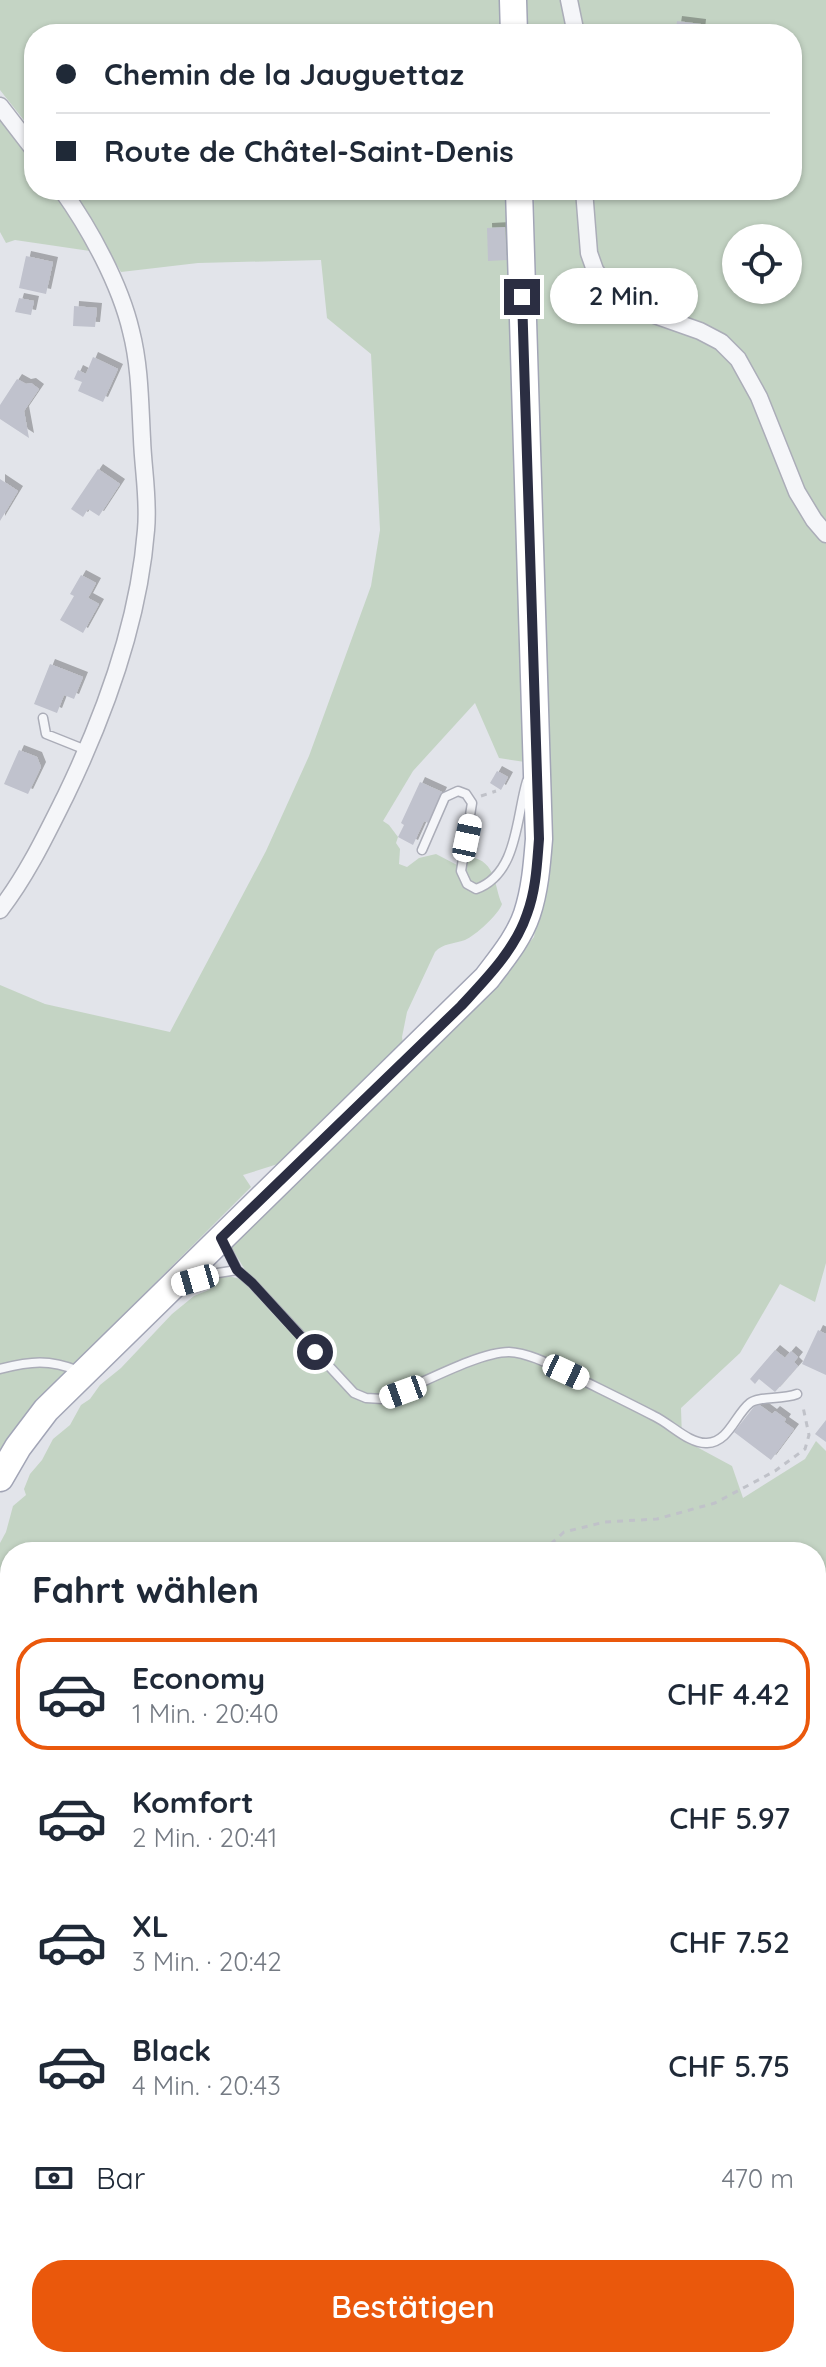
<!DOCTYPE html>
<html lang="de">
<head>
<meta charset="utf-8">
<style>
	:root { --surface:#fff; --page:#f2f2f3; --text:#1f2937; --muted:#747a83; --line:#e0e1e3; --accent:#ea580c }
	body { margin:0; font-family:Quicksand,sans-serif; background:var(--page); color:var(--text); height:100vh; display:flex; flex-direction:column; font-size:30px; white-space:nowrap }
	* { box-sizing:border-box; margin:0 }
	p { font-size:26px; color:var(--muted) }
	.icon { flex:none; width:44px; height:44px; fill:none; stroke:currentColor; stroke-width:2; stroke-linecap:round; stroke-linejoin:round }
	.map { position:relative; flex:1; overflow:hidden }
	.drawer { position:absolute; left:0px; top:1542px; width:826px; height:826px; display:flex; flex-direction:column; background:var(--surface); border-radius:32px 32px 0 0; box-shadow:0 2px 6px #0004 }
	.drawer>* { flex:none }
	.banner { position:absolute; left:24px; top:24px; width:778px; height:176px; border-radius:32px; box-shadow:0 2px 6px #0004; display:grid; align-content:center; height:176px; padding:0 32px; background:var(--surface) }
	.tools { position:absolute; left:722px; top:224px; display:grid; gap:16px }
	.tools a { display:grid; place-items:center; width:80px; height:80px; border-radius:50%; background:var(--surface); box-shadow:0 2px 6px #0004; font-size:40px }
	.end { position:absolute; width:36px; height:36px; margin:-18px; border:10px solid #2b2e42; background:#fff; box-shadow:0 0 0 4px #fff }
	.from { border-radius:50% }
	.bubble { position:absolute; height:56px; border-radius:28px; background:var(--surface); box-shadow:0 2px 6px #0004; font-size:26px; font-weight:600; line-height:56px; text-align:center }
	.car { position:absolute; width:24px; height:48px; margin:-24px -12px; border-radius:10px; box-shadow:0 0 6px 2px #0007; background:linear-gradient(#fff 24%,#345 0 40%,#fff 0 76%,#345 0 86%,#fff 0) }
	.banner b { display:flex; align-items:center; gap:28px; height:76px; font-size:30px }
	.banner b+b { border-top:2px solid var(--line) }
	.banner i { width:20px; height:20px; background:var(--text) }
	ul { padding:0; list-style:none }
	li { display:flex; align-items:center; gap:24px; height:112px; margin:0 16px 12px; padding:0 16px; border:4px solid transparent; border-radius:32px }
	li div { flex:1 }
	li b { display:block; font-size:30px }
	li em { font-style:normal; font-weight:600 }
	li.selected { border-color:var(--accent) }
	li>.icon { width:72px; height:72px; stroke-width:1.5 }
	h2 { padding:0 32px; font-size:36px; line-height:96px }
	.pay { display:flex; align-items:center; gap:20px; height:88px; padding:0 32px; font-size:30px }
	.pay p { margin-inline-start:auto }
	.cta { display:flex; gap:16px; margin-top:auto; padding:16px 32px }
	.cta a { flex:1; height:92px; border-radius:32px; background:var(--accent); color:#fff; font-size:32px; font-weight:600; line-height:92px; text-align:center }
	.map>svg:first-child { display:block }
	.green { fill:#c4d4c4; fill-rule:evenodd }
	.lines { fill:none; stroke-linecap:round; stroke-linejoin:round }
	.stream { stroke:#9faac9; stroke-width:5 }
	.building { fill:#c0c2cd; filter:url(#shadow) }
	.lane-casing { stroke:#abadb8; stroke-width:11 }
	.street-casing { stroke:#abadb8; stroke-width:19 }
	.primary-casing { stroke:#a2a5b6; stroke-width:29 }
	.path { stroke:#c0c2c9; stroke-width:3; stroke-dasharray:6 6; stroke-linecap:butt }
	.lane { stroke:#f5f6f9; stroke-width:8 }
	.street { stroke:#f5f6f9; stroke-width:16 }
	.primary { stroke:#fff; stroke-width:26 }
	.route { stroke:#2b2e42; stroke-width:10 }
</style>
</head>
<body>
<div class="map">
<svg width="826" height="2367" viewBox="0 0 826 2367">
	<defs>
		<filter id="shadow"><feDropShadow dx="5" dy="-5" stdDeviation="0" flood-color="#0004"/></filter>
	</defs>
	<rect width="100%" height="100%" fill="#e2e4ea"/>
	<path class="green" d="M0,0H502L503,34H34V133L0,90Z
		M525,0H826V1263L815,1302L780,1284L740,1353L681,1408L682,1439L732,1466L743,1498L805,1459L816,1441L826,1451V2367H160V2358H816V1552H10V1894L0,1889V1543L6,1532L13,1506L26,1495L24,1489L30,1474L42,1460L53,1439L70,1425L81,1405L90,1399L100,1385L121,1368L172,1314L194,1296L209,1290L223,1275L241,1279L286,1328L294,1325L245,1270L230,1245L491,989L534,937L551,845L535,363L534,190H792V34H526ZM736,238H788V290H736Z
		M0,116L10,126L34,160V190H55L90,251L15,240L6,243L0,232Z
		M73,190H510L516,345L517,549L525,762L499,758L475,703L413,771L383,821L389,825L398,837L396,843L400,849L399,864L407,867L419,858L436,854L457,865L470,857C497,861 494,887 502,904C499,914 475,936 465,940C454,944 443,943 435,952L407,1012L402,1037L404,1051L281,1163L243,1175L251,1187C199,1239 147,1291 95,1344C61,1378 22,1410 0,1454V985L45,1004L170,1032L266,851L309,756L371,586L380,530L371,354L327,318L321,260L198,263L121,272Z"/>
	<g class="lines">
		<path class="stream" d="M816,1729L826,1732"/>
	</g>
	<path class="building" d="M677,21L701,24L700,34H675Z
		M505,227L507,260L488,261L487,228Z
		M26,256L53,262L46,294L19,288Z
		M19,298L34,301L31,315L15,312Z
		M74,306L97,308L95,327L73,326Z
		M93,357L118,369L103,402L78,391L82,382L74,379L78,370L86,374Z
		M17,379L26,384L31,383L39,389L24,411L29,438L0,419V405Z
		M98,469L120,484L99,516L88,509L83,517L71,509Z
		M0,479L18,491L0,521Z
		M81,575L96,583L88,598L99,604L83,633L60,620L74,596L70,594Z
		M50,664L83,677L74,699L64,695L57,713L34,704Z
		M19,750L37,757L41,767L28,794L4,784Z
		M497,771L508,777L501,790L490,783Z
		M420,782L442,792L428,823L424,821L413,845L398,837L404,825L401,823Z
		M818,1330L826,1334V1375L802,1364Z
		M775,1350L785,1358L791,1351L798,1357L794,1362L798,1366L775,1392L759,1379L755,1384L750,1379Z
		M757,1403L772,1414L775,1411L786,1419L784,1422L794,1429L771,1460L734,1432Z
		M826,1420V1442L815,1434Z
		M10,2054V2082L0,2075V2068Z"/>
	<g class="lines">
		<defs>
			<path id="lane" d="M43,718L46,734L86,750
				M422,850L445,797L458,791L466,794L472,803L461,871L467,884L476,889C518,874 516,817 527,781
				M224,1243L237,1270
				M192,1281L218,1273L237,1270L252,1283L354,1393L366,1398L383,1399C416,1387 477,1352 509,1352C530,1353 553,1366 572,1375C600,1389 627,1402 654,1416C671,1424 689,1444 707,1443C729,1442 735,1415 750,1403C759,1396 781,1400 797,1394
				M0,1369C31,1361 49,1359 79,1371
				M15,2367L18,2358"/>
			<path id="street" d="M569,0L576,34
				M0,106L34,150
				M584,190L589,253L595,270L604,283L632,307L700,331L721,342L738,359L759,397L797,492L814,520L826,534
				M0,910C27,875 46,835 66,795C105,714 139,620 146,530C149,500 143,469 142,439C140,403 140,366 131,331C120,284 90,229 62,190
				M0,1899L10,1904
				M0,1929L10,1923"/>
			<path id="primary" d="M513,0L514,34
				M0,1478L18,1447L46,1410L487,978C502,958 519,938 527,914C535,890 537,864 539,839L519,190"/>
		</defs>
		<use href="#lane" class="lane-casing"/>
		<use href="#street" class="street-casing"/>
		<use href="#primary" class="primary-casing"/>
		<path class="path" d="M481,796L496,791
			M542,1552L564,1532L605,1522L657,1519L715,1503L775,1471L805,1449L809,1435L803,1407
			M0,2029L10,2008
			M155,2367V2358"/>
		<use href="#lane" class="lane"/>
		<use href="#street" class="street"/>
		<use href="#primary" class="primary"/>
	</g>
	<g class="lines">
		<path class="route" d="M315,1352L252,1283L237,1270L221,1238L461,1006C486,979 515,950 527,914C536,890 537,864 539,839L522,297"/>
	</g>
</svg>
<div class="tools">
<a><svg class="icon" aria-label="locate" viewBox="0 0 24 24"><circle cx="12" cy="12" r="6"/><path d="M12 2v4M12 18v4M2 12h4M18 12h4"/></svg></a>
</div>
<i class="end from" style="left:315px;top:1352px"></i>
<i class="end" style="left:522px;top:297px"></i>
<div class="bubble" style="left:550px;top:268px;width:148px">2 Min.</div>
<i class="car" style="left:467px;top:838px;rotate:12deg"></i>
<i class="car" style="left:195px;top:1280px;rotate:254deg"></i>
<i class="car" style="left:566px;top:1372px;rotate:115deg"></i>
<i class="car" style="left:403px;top:1392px;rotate:250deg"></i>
<div class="banner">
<b><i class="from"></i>Chemin de la Jauguettaz</b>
<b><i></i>Route de Châtel-Saint-Denis</b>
</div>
<section class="drawer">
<h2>Fahrt wählen</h2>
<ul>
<li class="selected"><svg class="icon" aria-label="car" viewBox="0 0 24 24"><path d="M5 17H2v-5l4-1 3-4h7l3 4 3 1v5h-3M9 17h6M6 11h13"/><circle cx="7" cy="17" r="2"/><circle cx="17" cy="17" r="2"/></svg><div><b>Economy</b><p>1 Min. · 20:40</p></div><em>CHF 4.42</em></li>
<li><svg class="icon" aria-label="car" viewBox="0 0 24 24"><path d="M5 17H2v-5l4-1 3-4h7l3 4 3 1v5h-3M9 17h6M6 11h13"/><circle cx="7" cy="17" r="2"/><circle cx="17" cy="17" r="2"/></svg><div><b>Komfort</b><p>2 Min. · 20:41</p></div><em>CHF 5.97</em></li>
<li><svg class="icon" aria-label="car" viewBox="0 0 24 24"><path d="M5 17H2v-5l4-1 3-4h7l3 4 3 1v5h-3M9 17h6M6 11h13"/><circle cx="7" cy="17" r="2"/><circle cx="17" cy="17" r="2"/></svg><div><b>XL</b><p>3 Min. · 20:42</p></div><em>CHF 7.52</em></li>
<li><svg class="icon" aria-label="car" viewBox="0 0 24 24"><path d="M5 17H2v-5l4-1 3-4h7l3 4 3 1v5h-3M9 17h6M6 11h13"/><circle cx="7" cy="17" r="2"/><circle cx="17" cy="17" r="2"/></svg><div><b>Black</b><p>4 Min. · 20:43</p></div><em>CHF 5.75</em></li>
</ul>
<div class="pay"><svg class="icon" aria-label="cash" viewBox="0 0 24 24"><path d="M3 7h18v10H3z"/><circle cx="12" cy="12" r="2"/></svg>Bar<p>470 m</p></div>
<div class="cta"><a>Bestätigen</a></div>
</section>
</div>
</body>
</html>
